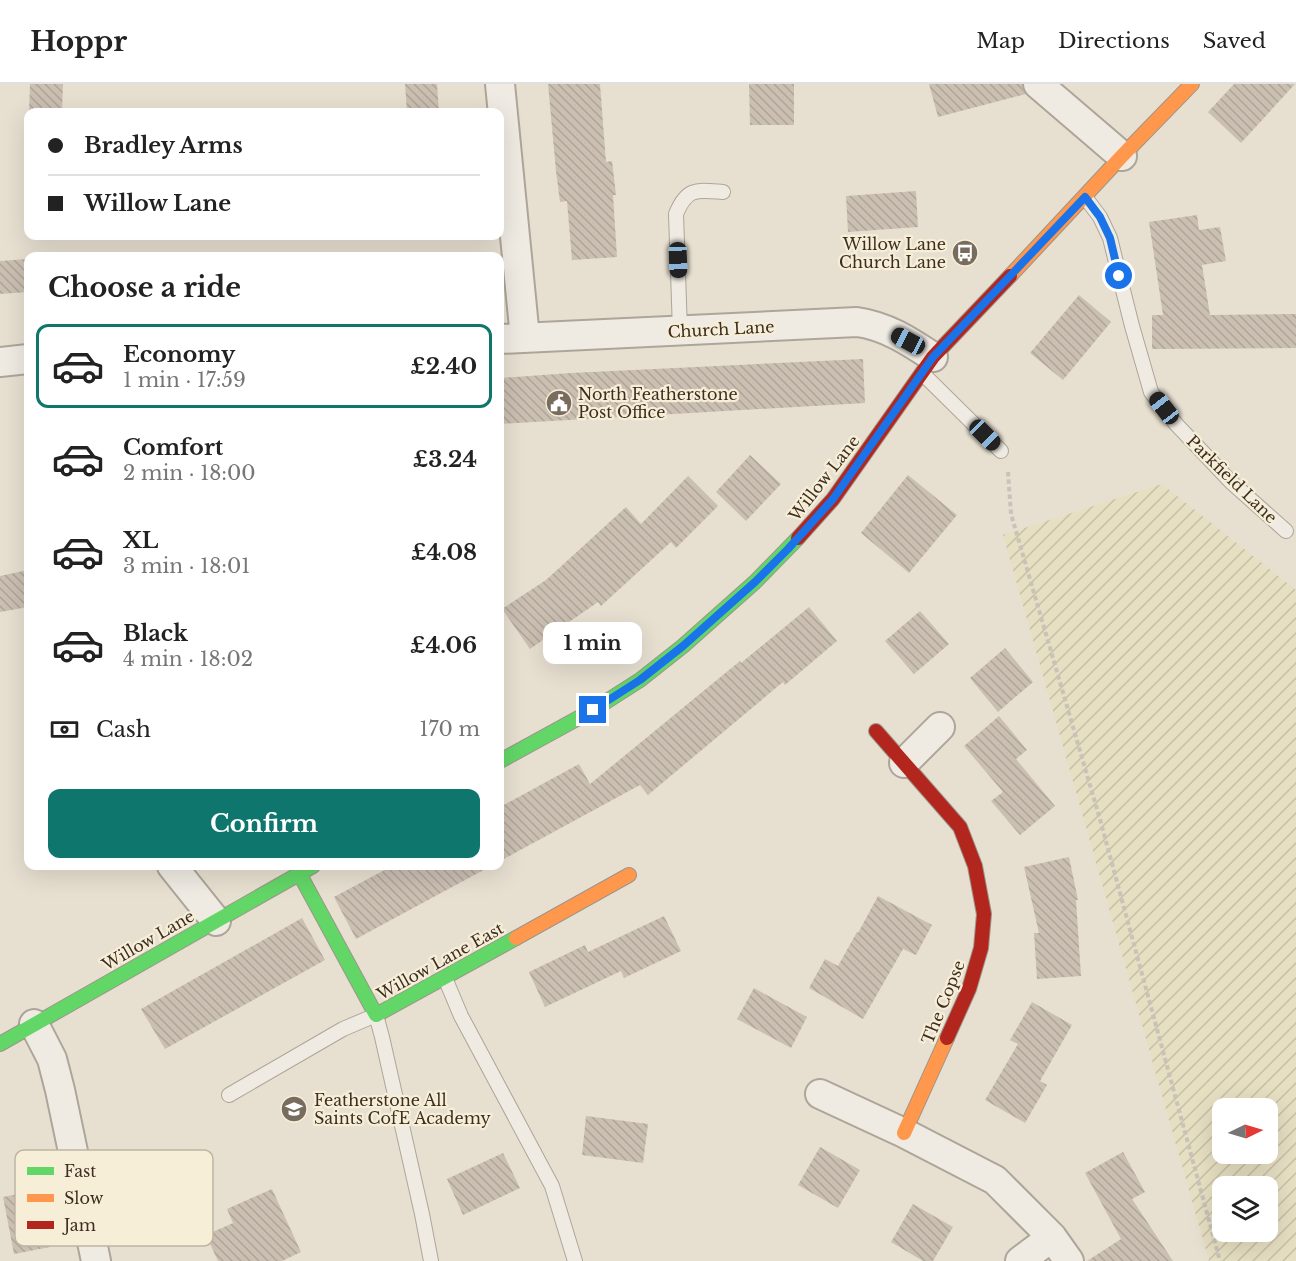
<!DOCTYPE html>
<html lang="en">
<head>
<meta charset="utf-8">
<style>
	:root { --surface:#fff; --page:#f6f6f6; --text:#222; --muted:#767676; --line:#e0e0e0; --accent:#0f766e }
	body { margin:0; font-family:"Libre Baskerville",serif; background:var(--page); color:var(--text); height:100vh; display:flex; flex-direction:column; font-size:22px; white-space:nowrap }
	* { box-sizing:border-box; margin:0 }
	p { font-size:20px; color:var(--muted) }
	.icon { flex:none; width:33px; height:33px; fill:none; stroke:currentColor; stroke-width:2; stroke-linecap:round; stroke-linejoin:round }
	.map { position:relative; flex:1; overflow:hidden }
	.drawer { position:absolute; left:24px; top:168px; width:480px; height:618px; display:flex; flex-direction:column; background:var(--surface); border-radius:12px; box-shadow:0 6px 24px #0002 }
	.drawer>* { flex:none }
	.banner { position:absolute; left:24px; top:24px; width:480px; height:132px; border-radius:12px; box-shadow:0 6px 24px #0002; display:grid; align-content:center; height:132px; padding:0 24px; background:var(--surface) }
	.needle { width:39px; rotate:85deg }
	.controls { position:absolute; left:1212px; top:1014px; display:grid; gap:12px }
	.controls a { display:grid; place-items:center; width:66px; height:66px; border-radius:12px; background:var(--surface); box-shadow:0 6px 24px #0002; font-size:30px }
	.end { position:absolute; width:27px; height:27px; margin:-14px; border:8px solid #1a73e8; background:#fff; box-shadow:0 0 0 3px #fff }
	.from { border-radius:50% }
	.bubble { position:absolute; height:42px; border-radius:12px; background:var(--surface); box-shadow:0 6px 24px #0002; font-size:20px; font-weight:700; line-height:42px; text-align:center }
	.car { position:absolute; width:18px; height:36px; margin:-18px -9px; border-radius:8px; box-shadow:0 0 4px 2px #0007; background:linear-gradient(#222 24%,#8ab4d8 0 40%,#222 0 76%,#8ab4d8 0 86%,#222 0) }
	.banner b { display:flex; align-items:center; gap:21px; height:57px; font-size:22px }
	.banner b+b { border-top:2px solid var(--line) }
	.banner i { width:15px; height:15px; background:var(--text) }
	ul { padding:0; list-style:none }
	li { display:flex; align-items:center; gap:18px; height:84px; margin:0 12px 9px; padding:0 12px; border:3px solid transparent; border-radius:12px }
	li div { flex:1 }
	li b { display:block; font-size:22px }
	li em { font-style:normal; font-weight:700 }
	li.selected { border-color:var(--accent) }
	li>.icon { width:54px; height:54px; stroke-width:1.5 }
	h2 { padding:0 24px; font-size:27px; line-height:72px }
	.pay { display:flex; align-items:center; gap:15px; height:66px; padding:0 24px; font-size:22px }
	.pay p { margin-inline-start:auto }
	.button { display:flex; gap:12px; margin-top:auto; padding:12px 24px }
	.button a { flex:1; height:69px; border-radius:12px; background:var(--accent); color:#fff; font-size:24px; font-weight:700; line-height:69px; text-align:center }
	header { display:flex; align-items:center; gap:36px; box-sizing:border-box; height:84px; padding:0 30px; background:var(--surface); border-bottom:2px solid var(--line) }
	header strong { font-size:28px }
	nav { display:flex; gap:33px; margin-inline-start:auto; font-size:21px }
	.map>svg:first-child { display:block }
	.farmland { fill:url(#farmland-furrows); fill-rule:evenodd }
	.building { fill:url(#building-back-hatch) }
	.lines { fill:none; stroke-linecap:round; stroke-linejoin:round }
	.lane-casing { stroke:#ada599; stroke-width:16 }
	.street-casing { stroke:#ada599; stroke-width:32 }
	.fast-casing { stroke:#9c958a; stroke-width:16 }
	.slow-casing { stroke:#9c958a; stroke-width:16 }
	.jam-casing { stroke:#9c958a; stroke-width:16 }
	.path { stroke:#c8c2b9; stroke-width:4; stroke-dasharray:4.5 3; stroke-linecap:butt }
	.lane { stroke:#efebe3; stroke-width:14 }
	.street { stroke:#efebe3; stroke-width:28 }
	.fast { stroke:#63d668; stroke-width:14 }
	.slow { stroke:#ff974d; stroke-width:14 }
	.jam { stroke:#b3261e; stroke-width:14 }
	.route { stroke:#1a73e8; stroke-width:8 }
	.labels { text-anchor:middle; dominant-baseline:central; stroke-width:4.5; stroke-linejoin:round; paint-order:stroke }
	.poi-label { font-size:16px; fill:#3d2e20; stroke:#f7eed8; text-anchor:start }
	.street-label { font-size:16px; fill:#3d2e20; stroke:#f7eed8 }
	.key { fill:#f7eed8; stroke:#bfb4a1; stroke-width:1.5 }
	.key-label { font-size:16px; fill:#3d2e20 }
</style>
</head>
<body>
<header>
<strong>Hoppr</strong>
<nav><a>Map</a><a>Directions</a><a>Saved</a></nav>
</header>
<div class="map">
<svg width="1296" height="1177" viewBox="0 0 1296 1177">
	<defs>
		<pattern id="farmland-furrows" width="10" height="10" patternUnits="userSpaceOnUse" patternTransform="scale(1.5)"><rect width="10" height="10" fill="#e6dfc2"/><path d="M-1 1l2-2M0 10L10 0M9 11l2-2" fill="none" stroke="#c6c0a6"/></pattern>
		<pattern id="building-back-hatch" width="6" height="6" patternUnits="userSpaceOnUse" patternTransform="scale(1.5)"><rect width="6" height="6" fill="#cbbfb2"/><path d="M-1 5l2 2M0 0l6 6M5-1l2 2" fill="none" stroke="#afa499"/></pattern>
	</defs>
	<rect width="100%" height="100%" fill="#e7e0d1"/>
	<path class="farmland" d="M1162,400L1296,506V1177H1209L1003,451ZM1222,1024H1268V1070H1222ZM1222,1102H1268V1148H1222Z"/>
	<path class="building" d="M30,0H63L62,28H29Z
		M405,0H437L439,28H407Z
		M548,0H600L606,78L612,77L616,111H613L617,173L572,176L567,117L560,118L556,87Z
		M749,0H794V41H750Z
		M929,0H1022L1023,6L1026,10L938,33Z
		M1234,0H1295L1241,59L1208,28Z
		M916,107L918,143L848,148L846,112Z
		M1197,131L1199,146L1220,143L1226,177L1202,181L1210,231L1296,230V264L1152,265V231H1163L1149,138Z
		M28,175V208L0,210V177Z
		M1079,211L1111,238L1063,296L1030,269Z
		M863,275L865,319L500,340V294L571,289Z
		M750,371L781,400L746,437L716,408Z
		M908,391L957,431L909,489L861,449Z
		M688,392L718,422L676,464L671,458L601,522L598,518L530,565L502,525L546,496L626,423L641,440Z
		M28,486V523L0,528V492Z
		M809,523L837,557L785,601L783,598L648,711L640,701L500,777V723L579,680L590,700L740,577L741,579Z
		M920,527L949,560L914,590L885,557Z
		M1005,564L1033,598L998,628L970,594Z
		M999,632L1027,666L1016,675L1055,722L1020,751L991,717L1003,708L964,662Z
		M1069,773L1078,816H1076L1081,892L1037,895L1034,849H1039L1024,783Z
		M392,782H491L356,855L334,813Z
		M878,812L932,841L916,871L903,865L863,935L809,904L825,875L838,882L857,848L858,849Z
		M664,832L681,867L624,894L621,887L545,923L529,888L585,861L588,868Z
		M302,834L325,876L165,965L141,925Z
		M754,904L807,933L791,964L737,935Z
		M1032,918L1072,941L1040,997L1047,1001L1025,1039L985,1016L1018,960L1010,956Z
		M586,1032L648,1040L643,1079L582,1071Z
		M820,1063L860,1086L838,1124L798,1101Z
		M1123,1068L1145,1108L1132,1115L1173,1177H1087L1121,1155L1085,1089Z
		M503,1069L520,1104L463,1131L447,1095Z
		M272,1105L301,1168L282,1177H218L206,1151L233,1139L227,1125Z
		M39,1106L50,1163L14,1170L3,1113Z
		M913,1120L953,1143L933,1177H923L891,1158Z"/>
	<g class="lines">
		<defs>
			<path id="lane" d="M1085,113L1100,133L1110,154L1132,242L1151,308L1176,340L1231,398L1286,447
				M680,247L676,130C687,103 697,106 723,108
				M922,289L1001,367
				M445,894L461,932L552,1102L575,1177
				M229,1011L343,945L376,931L382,953L422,1130L431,1177"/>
			<path id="street" d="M500,0L525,254
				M1038,0L1122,72
				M500,255L857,238C886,242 909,257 933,273
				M0,278L28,275
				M904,679L940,643
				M172,782L216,837
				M34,940L52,975L60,1006L96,1177
				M820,1010L904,1049L995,1096L1052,1153L1069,1177
				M1020,1177L1052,1153"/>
			<path id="fast" d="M500,677L593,626L640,596L683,562L755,498L798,454
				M299,789L376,931L516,854
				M0,960L313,782"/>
			<path id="slow" d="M1010,192L1122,72L1192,0
				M516,854L629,791
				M904,1049L947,954"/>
			<path id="jam" d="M798,454L833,415L933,273L1010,192
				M876,647L960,743L975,782L984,830L981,864L969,905L947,954"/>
		</defs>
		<use href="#lane" class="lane-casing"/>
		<use href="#street" class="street-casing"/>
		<use href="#fast" class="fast-casing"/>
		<use href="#slow" class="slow-casing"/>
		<use href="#jam" class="jam-casing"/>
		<path class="path" d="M1008,388L1011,430L1101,739L1220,1177"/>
		<use href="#lane" class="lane"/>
		<use href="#street" class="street"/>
		<use href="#fast" class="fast"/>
		<use href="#slow" class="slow"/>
		<use href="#jam" class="jam"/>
	</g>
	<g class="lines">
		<path class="route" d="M593,626L640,596L683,562L755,498L788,465L833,415L933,273L1085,113L1100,133L1110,154L1119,192"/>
	</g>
	<defs>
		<symbol id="bus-disc" viewBox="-11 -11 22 22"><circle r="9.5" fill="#786c5e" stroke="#f7eed8"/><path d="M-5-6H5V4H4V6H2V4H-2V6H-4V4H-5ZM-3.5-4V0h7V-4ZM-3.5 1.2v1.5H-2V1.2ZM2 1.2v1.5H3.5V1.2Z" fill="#fff"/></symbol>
		<symbol id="civic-disc" viewBox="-11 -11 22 22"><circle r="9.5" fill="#786c5e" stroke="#f7eed8"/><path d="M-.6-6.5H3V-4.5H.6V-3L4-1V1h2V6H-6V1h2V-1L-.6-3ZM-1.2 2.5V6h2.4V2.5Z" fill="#fff"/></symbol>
		<symbol id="school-disc" viewBox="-11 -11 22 22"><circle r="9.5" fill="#786c5e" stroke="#f7eed8"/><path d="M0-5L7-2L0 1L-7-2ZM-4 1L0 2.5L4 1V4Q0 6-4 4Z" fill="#fff"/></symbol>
	</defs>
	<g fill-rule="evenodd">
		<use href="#bus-disc" x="950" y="154" width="30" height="30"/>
		<use href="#civic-disc" x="544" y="304" width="30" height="30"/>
		<use href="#school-disc" x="279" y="1010" width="30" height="30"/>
	</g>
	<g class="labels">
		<g class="poi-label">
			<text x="946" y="160" text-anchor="end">Willow Lane<tspan x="946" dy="18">Church Lane</tspan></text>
			<text x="578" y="310">North Featherstone<tspan x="578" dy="18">Post Office</tspan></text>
			<text x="314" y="1016">Featherstone All<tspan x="314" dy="18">Saints CofE Academy</tspan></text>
		</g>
		<g class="street-label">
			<text transform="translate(721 245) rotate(-3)">Church Lane</text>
			<text transform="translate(824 394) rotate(-52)">Willow Lane</text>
			<text transform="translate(1232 395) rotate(44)">Parkfield Lane</text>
			<text transform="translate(148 856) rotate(-30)">Willow Lane</text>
			<text transform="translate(440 877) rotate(-29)">Willow Lane East</text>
			<text transform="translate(943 918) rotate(-68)">The Copse</text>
		</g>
	</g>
	<rect x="15" y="1066" width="198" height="96" rx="9" class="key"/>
	<rect x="27" y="1083" width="27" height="8" fill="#63d668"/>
	<rect x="27" y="1110" width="27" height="8" fill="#ff974d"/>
	<rect x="27" y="1137" width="27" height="8" fill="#b3261e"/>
	<g class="key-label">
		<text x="64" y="1093">Fast</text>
		<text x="64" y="1120">Slow</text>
		<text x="64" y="1147">Jam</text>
	</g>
</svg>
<div class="controls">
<a><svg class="needle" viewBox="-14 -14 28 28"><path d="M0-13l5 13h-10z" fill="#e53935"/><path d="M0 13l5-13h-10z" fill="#767676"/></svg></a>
<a><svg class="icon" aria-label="layers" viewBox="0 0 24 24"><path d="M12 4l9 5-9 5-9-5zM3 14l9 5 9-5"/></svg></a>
</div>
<i class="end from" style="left:1119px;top:192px"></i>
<i class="end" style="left:593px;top:626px"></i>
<div class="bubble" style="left:543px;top:538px;width:99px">1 min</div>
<i class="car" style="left:678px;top:176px;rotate:178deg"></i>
<i class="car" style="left:908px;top:257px;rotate:298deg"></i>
<i class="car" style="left:1164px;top:324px;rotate:322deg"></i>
<i class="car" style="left:985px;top:351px;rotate:135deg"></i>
<div class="banner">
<b><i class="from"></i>Bradley Arms</b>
<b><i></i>Willow Lane</b>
</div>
<section class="drawer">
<h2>Choose a ride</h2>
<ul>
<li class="selected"><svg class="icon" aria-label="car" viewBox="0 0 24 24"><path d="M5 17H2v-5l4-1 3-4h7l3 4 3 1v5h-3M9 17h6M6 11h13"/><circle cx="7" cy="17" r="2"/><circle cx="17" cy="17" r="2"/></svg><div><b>Economy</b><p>1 min · 17:59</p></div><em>£2.40</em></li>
<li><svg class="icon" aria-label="car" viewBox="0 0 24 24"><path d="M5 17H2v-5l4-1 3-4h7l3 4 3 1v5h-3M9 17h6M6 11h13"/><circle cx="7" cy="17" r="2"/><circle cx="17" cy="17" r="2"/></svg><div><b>Comfort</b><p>2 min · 18:00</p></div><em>£3.24</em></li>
<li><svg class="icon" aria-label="car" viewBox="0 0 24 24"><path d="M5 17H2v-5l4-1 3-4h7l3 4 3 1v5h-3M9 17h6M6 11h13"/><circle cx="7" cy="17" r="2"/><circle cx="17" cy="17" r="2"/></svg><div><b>XL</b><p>3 min · 18:01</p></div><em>£4.08</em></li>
<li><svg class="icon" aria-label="car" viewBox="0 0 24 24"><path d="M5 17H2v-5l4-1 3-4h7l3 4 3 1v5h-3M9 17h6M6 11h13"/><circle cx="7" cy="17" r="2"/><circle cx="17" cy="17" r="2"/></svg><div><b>Black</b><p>4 min · 18:02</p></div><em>£4.06</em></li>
</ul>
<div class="pay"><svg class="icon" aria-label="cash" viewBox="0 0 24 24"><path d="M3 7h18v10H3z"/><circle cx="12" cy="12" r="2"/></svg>Cash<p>170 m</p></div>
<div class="button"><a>Confirm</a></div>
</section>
</div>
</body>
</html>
